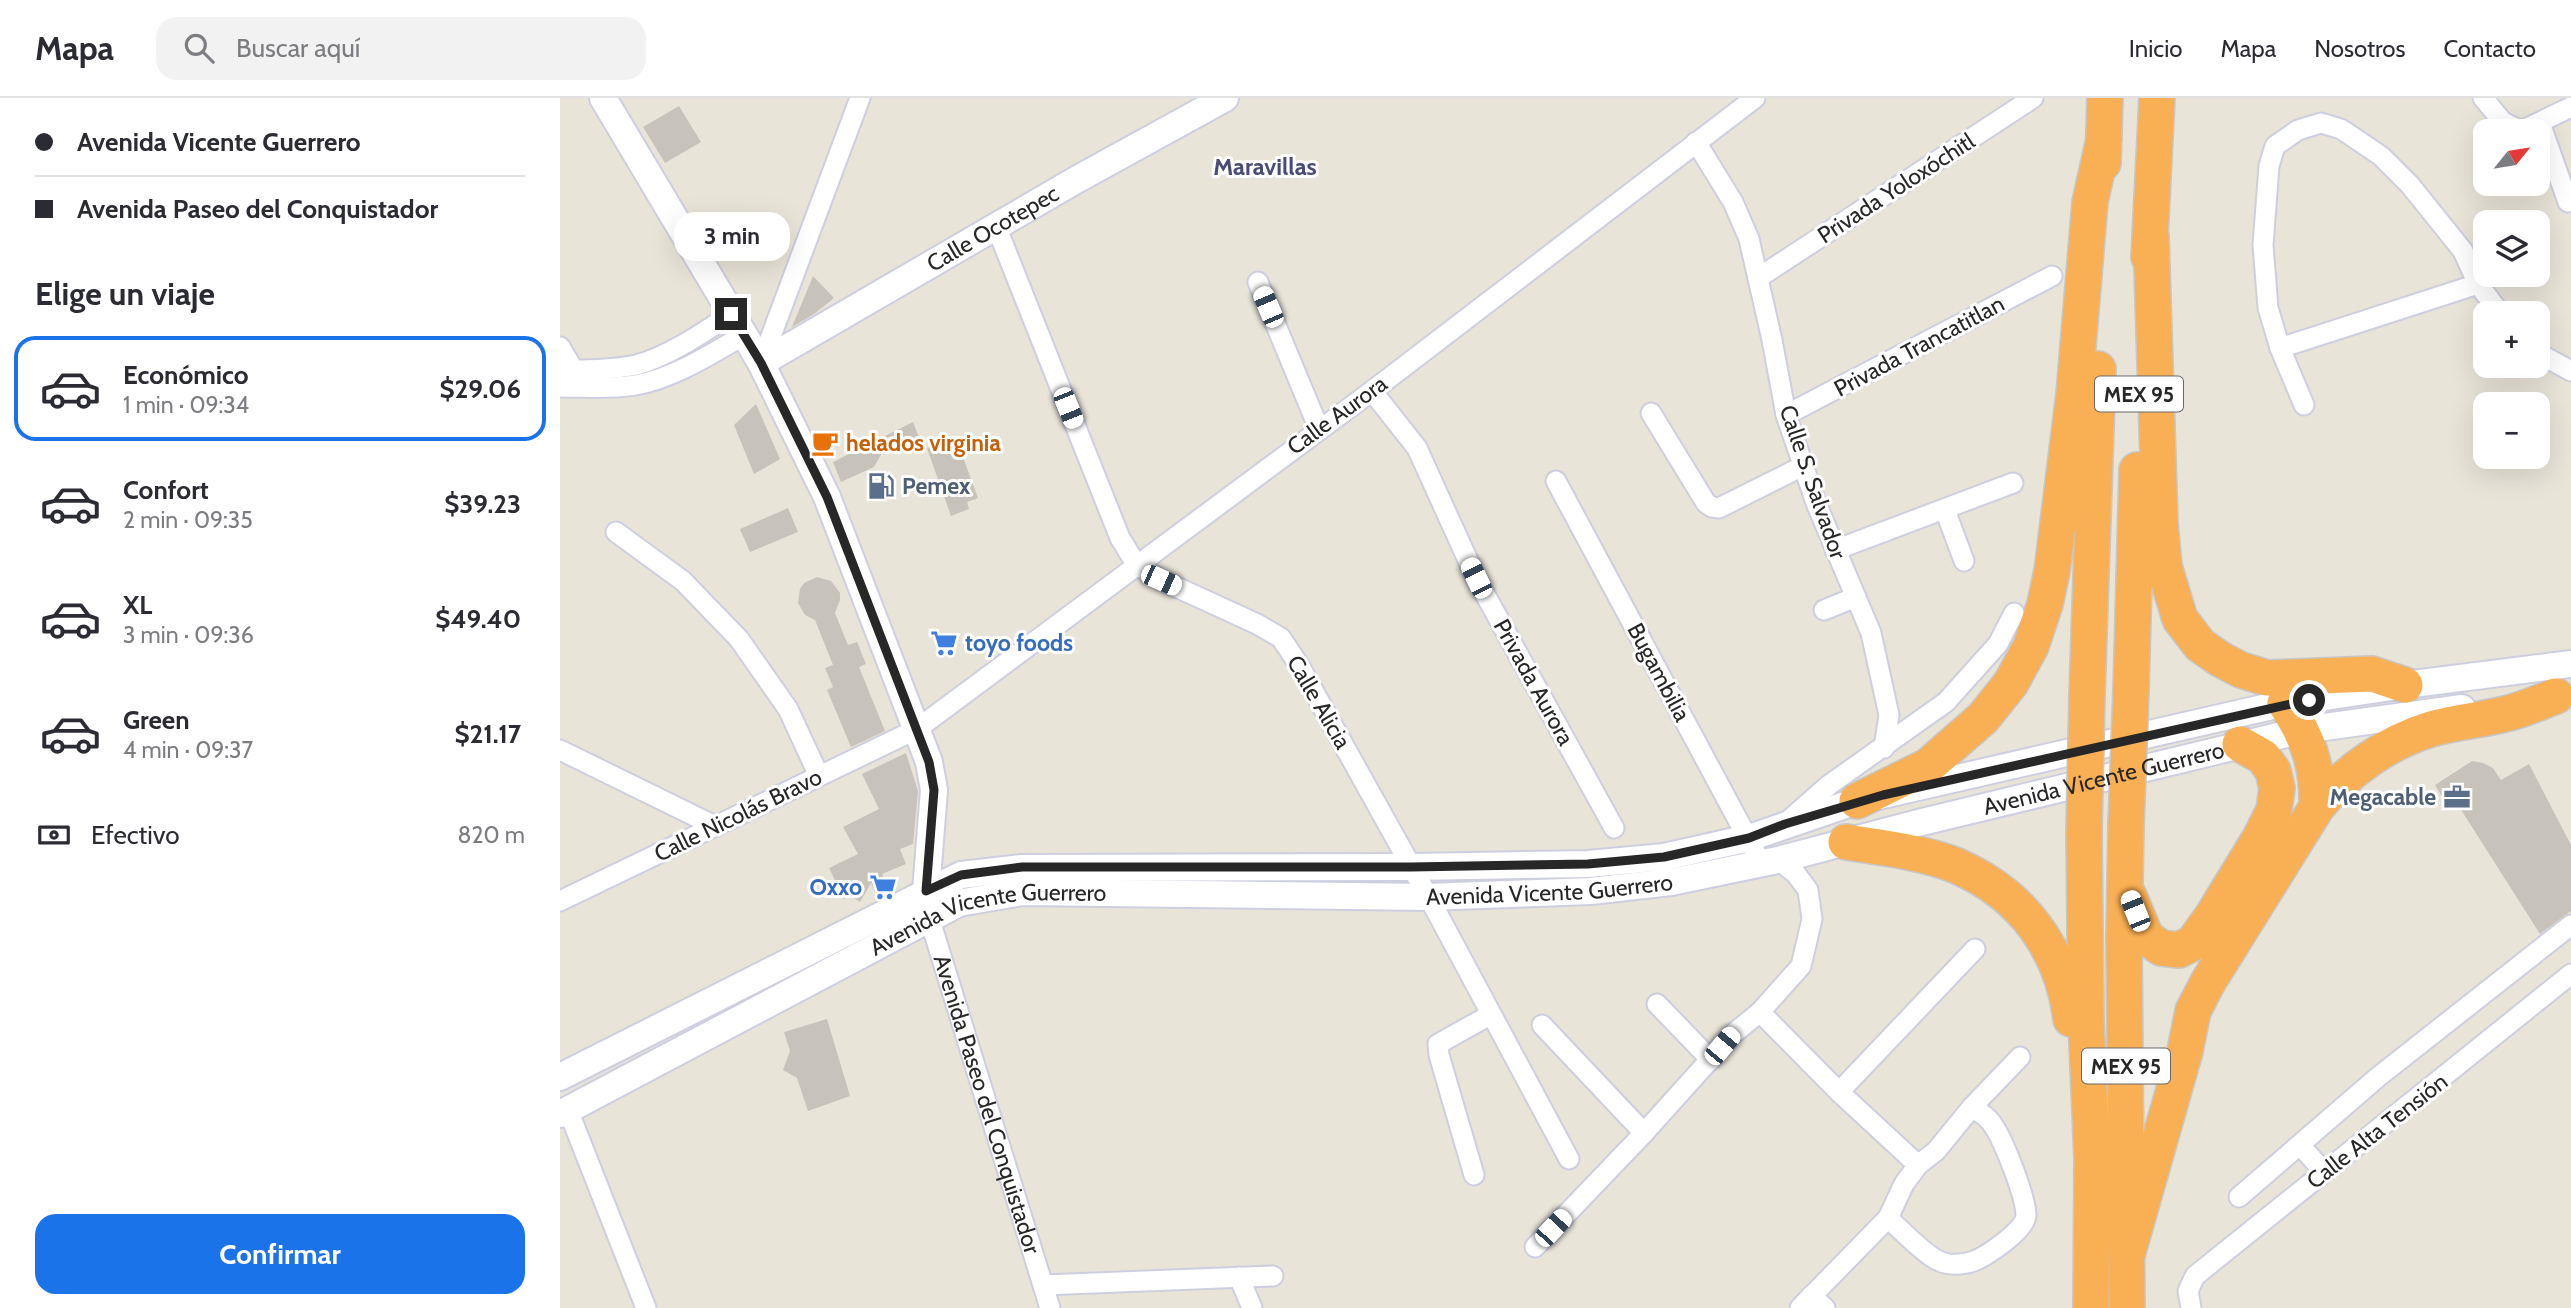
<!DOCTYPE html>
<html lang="es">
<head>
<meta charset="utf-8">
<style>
	:root { --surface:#fff; --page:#f2f2f3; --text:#2b2b33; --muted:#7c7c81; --line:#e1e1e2; --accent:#1a73e8 }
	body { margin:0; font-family:Cabin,sans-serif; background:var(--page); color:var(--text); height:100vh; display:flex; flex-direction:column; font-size:26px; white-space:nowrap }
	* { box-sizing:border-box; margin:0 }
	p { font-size:23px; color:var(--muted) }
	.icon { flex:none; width:38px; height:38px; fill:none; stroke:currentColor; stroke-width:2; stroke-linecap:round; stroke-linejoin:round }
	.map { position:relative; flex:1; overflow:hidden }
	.panel { display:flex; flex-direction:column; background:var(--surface); width:560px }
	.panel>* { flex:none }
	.hud { display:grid; align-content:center; height:154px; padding:0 35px; background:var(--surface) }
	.needle { width:46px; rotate:60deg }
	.buttons { position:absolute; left:1913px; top:21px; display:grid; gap:14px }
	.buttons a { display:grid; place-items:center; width:77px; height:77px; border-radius:14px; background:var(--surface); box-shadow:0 7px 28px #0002; font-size:35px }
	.end { position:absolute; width:32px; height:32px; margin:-16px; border:9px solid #272727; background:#fff; box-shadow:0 0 0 4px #fff }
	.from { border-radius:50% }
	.bubble { position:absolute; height:49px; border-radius:21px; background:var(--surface); box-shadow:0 7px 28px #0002; font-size:23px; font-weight:700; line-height:49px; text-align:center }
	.car { position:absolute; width:21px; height:42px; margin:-21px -10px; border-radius:9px; box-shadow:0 0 5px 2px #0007; background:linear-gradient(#fff 24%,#345 0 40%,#fff 0 76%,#345 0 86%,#fff 0) }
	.hud b { display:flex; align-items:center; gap:24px; height:66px; font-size:26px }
	.hud b+b { border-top:2px solid var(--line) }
	.hud i { width:18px; height:18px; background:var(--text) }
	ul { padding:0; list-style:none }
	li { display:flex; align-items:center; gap:21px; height:105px; margin:0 14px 10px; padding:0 21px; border:4px solid transparent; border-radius:21px }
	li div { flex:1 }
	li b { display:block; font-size:26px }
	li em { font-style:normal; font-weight:700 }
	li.selected { border-color:var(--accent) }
	li>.icon { width:63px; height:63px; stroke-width:1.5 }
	h2 { padding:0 35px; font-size:32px; line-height:84px }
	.pay { display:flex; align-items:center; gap:18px; height:77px; padding:0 35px; font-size:26px }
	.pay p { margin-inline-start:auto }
	.action { display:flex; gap:14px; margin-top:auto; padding:14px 35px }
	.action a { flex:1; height:80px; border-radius:21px; background:var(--accent); color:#fff; font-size:28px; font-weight:700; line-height:80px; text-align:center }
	header { display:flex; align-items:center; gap:42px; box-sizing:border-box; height:98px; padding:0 35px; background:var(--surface); border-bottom:2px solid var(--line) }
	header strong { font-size:33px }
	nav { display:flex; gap:38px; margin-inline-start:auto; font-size:24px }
	.search { width:490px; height:63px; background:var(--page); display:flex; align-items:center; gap:18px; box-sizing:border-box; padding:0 24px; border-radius:21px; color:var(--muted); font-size:26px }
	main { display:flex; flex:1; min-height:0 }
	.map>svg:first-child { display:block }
	.building { fill:#c7c3bb }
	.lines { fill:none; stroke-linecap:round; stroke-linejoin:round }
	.street-casing { stroke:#cdcfe0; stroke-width:23 }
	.secondary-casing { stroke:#cdcfe0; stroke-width:30 }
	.highway-casing { stroke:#c7c7c7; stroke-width:38 }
	.street { stroke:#fff; stroke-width:19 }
	.secondary { stroke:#fff; stroke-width:26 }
	.highway { stroke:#f9af53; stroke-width:35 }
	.highway-bridge-casing { stroke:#c7c7c7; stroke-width:38; stroke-linecap:butt }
	.highway-bridge { stroke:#f9af53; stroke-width:35 }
	.route { stroke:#272727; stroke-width:9 }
	.labels { text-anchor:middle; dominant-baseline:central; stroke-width:6; stroke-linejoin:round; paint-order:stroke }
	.shield { fill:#fff; stroke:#686868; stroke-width:2 }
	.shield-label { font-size:21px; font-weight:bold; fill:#272727 }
	.street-label { font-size:23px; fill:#272727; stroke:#fff }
	.food-label { font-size:23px; font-weight:bold; fill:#c56008; stroke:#fff; text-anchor:start }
	.service-label { font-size:23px; font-weight:bold; fill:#4e5e75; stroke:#fff; text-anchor:start }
	.shop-label { font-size:23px; font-weight:bold; fill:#366cbe; stroke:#fff; text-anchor:start }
	.neighbourhood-label { font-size:24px; font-weight:bold; fill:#494c75; stroke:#fff }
</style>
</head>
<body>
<header>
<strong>Mapa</strong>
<div class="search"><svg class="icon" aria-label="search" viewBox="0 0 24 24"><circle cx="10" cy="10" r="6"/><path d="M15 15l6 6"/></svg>Buscar aquí</div>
<nav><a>Inicio</a><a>Mapa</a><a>Nosotros</a><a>Contacto</a></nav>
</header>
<main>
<section class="panel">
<div class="hud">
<b><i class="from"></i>Avenida Vicente Guerrero</b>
<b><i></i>Avenida Paseo del Conquistador</b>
</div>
<h2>Elige un viaje</h2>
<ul>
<li class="selected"><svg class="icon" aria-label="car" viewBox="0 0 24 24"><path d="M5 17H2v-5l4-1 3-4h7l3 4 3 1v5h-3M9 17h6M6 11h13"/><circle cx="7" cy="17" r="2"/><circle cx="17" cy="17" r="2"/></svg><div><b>Económico</b><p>1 min · 09:34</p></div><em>$29.06</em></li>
<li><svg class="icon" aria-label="car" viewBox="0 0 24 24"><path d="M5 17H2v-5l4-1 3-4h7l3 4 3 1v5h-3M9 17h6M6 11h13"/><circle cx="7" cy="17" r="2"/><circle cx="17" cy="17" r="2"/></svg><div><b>Confort</b><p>2 min · 09:35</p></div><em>$39.23</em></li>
<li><svg class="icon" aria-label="car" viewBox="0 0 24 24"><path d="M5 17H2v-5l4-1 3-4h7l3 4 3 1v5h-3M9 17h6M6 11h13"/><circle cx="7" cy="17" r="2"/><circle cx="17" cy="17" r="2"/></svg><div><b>XL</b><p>3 min · 09:36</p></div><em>$49.40</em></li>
<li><svg class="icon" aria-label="car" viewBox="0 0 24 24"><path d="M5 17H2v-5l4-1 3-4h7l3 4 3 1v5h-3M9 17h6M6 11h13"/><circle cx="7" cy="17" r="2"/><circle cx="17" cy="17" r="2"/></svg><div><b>Green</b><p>4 min · 09:37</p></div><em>$21.17</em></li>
</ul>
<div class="pay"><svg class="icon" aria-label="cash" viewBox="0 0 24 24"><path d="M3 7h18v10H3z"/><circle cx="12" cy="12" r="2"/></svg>Efectivo<p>820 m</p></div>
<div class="action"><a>Confirmar</a></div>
</section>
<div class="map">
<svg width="2011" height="1210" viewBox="0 0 2011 1210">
	<rect width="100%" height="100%" fill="#e9e4d8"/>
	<path class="building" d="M119,8L141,44L105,65L83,29Z
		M253,178L274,200L254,216L232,229Z
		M196,306L220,361L194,376L174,327Z
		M353,324L360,342L348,347L346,343L323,353L314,369L281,384L273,364Z
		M396,340L418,400L407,404L409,411L391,418L367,350Z
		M228,410L238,434L190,454L180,431Z
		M257,479L271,483L280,495V502L275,515L288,547L297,544L306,566L299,569L325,633L291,649L267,592L273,589L265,570L273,567L255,522L245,517L238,505L240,491L244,485Z
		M346,655L358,693L353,746L340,751L346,766L322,776L331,795L319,801L311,785L300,804L291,798L284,801L269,770L298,756L283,729L319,711L302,676Z
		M1912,663L1923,665L1933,670L1941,682L1969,666L2011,747V813L1980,836L1898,707L1890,712L1875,687Z
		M267,921L290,998L248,1013L237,980L223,972L230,953L224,934Z"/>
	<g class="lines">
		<defs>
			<g id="street">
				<path d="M1923,0L1943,24L1961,33L2011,9"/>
				<path d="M1980,25L2008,104"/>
				<path d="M1136,44L1173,104L1189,141L1212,242L1226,317L1256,405L1311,535L1329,617L1324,650"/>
				<path d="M436,128L560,440L576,466L601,482L697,526L721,540L739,567L875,811L1009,1061"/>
				<path d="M1198,180L1473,0"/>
				<path d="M698,184L759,331"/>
				<path d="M0,249L18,279"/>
				<path d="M1720,250L1918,186"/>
				<path d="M1978,255L2011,273"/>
				<path d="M201,265L300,0"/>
				<path d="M0,272C25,272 51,272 76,267C108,259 144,234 171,216"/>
				<path d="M0,289C25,289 51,291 76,287C114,280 151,256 184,237"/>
				<path d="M812,293L857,350L916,480L1054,730"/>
				<path d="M1744,307L1720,250L1708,210L1703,147L1709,68L1715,48L1738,32L1761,25L1781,31L1821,58L1850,87L1903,153L1918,186L1940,215"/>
				<path d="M1091,315L1146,405L1152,409L1159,410L1243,368"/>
				<path d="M1226,317L1492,178"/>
				<path d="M996,383L1201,765"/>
				<path d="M1385,412L1404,463"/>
				<path d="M56,434L123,483L179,541L228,611L259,678"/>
				<path d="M1275,452L1453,385"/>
				<path d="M1264,512L1296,499"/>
				<path d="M0,652L155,728"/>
				<path d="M1228,723L1269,687L1386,604L1438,546L1454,515"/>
				<path d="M0,803L357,631L812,293L1195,0"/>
				<path id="s1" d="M369,819L490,1210"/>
				<path d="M1097,906L1151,962"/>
				<path d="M1200,914L1279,994L1358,1067"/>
				<path d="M982,927L1084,1035"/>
				<path d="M1279,994L1415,851"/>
				<path d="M8,1012L86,1210"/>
				<path d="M1740,1047L1764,1074"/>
				<path d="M914,1077L879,957L878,946L930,917"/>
				<path d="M1679,1099L1818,979L2011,827"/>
				<path d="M1328,1120C1340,1131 1364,1156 1377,1162C1388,1168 1403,1167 1414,1163C1427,1158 1465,1132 1466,1118C1466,1099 1442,1036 1429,1022C1425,1017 1417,1013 1412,1009"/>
				<path d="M975,1149L1084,1035L1173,936L1200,914L1241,868L1252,821L1248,792L1236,776L1218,762"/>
				<path d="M679,1179L692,1210"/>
				<path d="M483,1187L713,1178"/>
				<path d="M1251,1198L1265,1210"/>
				<path d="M1240,1210L1328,1120L1344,1086L1358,1067L1376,1053L1412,1009L1460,959"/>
				<path d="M1631,1210L1628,1193L1635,1178L2011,876"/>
			</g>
			<g id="secondary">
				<path d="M43,0L201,265L267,399L369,664L374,692L366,793L368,807"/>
				<path id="s2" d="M201,265L516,82L665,0"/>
				<path d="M0,979L401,777L462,770L851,769L1028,766L1104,759L1189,740L1297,703L1725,605L1845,587L2011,566"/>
				<path id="s3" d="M0,1016L399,805L462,794L867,799L1031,793L1111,784L1218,762L1358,725L1743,632L1902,610"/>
			</g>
			<path id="highway" d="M1543,65L1545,0
				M1591,138L1600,425L1604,468L1620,521L1640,547L1660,561L1681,572L1707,580L1812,576L1845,587
				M1589,159L1597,0
				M1571,593L1577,372
				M1527,597L1538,271
				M1725,605C1748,640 1758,667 1757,709
				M1297,703L1368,668L1423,620L1451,585L1471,548L1485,506L1492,473L1514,296L1530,104L1544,41
				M1566,727L1564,838L1567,1210
				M1524,734L1526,923L1532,1061L1531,1210
				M1286,744C1319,749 1367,755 1397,768C1463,797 1502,851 1511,921
				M1569,798L1586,839L1601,850L1619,852L1633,845L1653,817L1700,740L1714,712L1717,690L1713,673L1703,659L1680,646
				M1567,1157L1625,953L1633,913L1648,884L1757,709C1785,674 1828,644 1871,631C1895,624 1921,622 1945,616C1963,612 1980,604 1996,598"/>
		</defs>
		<use href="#street" class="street-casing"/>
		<use href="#secondary" class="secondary-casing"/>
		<use href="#highway" class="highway-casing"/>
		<use href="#street" class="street"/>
		<use href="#secondary" class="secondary"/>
		<use href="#highway" class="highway"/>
		<defs>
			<path id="highway-bridge" d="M1566,727L1571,593
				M1524,734L1527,597"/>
		</defs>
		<use href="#highway-bridge" class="highway-bridge-casing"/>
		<use href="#highway-bridge" class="highway-bridge"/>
	</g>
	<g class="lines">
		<path class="route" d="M171,216L201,265L267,399L369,664L374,692L366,793L401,777L462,769H851L1028,766L1104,759L1189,740L1225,726L1323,697L1749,602"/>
	</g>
	<defs>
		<symbol id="cafe-bare" viewBox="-9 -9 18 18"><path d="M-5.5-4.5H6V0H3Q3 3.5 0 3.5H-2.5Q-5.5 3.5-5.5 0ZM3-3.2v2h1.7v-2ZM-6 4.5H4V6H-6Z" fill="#e8710a" stroke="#fff" stroke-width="2.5" paint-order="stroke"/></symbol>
		<symbol id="fuel-bare" viewBox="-9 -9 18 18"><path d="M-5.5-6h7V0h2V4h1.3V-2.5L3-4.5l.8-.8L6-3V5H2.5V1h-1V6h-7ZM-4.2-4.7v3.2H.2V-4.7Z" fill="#5c6f8a" stroke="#fff" stroke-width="2.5" paint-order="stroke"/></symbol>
		<symbol id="supermarket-bare" viewBox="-9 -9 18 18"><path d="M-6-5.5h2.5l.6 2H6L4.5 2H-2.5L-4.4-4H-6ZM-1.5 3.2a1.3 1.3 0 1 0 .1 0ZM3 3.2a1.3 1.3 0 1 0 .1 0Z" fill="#3f7fe0" stroke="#fff" stroke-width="2.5" paint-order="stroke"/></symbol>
		<symbol id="office-bare" viewBox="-9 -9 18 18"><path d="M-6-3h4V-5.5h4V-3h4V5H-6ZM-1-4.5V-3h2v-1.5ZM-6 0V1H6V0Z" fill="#5c6f8a" stroke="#fff" stroke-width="2.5" paint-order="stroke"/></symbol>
	</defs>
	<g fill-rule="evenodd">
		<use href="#cafe-bare" x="246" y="326" width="38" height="38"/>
		<use href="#fuel-bare" x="302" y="369" width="38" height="38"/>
		<use href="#supermarket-bare" x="365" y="526" width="38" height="38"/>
		<use href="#office-bare" x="1878" y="680" width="38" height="38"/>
		<use href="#supermarket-bare" x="304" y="770" width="38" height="38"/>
	</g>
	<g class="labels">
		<g class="shield">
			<rect x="1535" y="278.5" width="88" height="35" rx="5"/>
			<rect x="1522" y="950.5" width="88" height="35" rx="5"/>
		</g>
		<g class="shield-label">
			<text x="1579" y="296">MEX 95</text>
			<text x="1566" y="968">MEX 95</text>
		</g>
		<g class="street-label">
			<text transform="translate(1336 90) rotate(-33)">Privada Yoloxóchitl</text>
			<text stroke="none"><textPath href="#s2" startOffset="268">Calle Ocotepec</textPath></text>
			<text transform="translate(1359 248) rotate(-28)">Privada Trancatitlan</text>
			<text transform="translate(777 317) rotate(-36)">Calle Aurora</text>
			<text transform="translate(1253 384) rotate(71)">Calle S. Salvador</text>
			<text transform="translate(1099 574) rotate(62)">Bugambilia</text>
			<text transform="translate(974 584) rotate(61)">Privada Aurora</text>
			<text transform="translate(759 604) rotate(60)">Calle Alicia</text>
			<text stroke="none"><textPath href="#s3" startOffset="1610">Avenida Vicente Guerrero</textPath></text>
			<text transform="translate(178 717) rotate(-26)">Calle Nicolás Bravo</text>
			<text stroke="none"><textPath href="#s3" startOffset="1043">Avenida Vicente Guerrero</textPath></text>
			<text stroke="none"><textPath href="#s3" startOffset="476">Avenida Vicente Guerrero</textPath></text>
			<text stroke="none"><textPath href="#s1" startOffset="196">Avenida Paseo del Conquistador</textPath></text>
			<text transform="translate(1817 1033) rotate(-38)">Calle Alta Tensión</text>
		</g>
		<g class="food-label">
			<text x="286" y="345">helados virginia</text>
		</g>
		<g class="service-label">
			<text x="342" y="388">Pemex</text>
			<text x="1876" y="699" text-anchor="end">Megacable</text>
		</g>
		<g class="shop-label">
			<text x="405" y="545">toyo foods</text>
			<text x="302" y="789" text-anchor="end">Oxxo</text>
		</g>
		<g class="neighbourhood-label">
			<text x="705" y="68">Maravillas</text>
		</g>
	</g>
</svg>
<div class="buttons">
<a><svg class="needle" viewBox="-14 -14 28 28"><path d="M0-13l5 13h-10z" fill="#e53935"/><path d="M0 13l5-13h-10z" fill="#7c7c81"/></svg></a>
<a><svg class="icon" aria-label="layers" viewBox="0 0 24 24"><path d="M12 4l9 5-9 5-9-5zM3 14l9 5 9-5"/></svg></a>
<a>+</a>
<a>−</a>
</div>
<i class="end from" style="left:1749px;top:602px"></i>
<i class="end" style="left:171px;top:216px"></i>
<div class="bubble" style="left:114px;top:114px;width:116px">3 min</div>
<i class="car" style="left:708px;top:209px;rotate:337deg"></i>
<i class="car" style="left:508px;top:310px;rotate:158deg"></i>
<i class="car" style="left:916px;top:480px;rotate:334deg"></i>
<i class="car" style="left:601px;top:482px;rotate:114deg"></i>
<i class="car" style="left:1575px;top:813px;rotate:338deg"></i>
<i class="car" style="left:1162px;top:948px;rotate:40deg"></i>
<i class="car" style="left:993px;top:1130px;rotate:43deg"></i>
</div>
</main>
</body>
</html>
